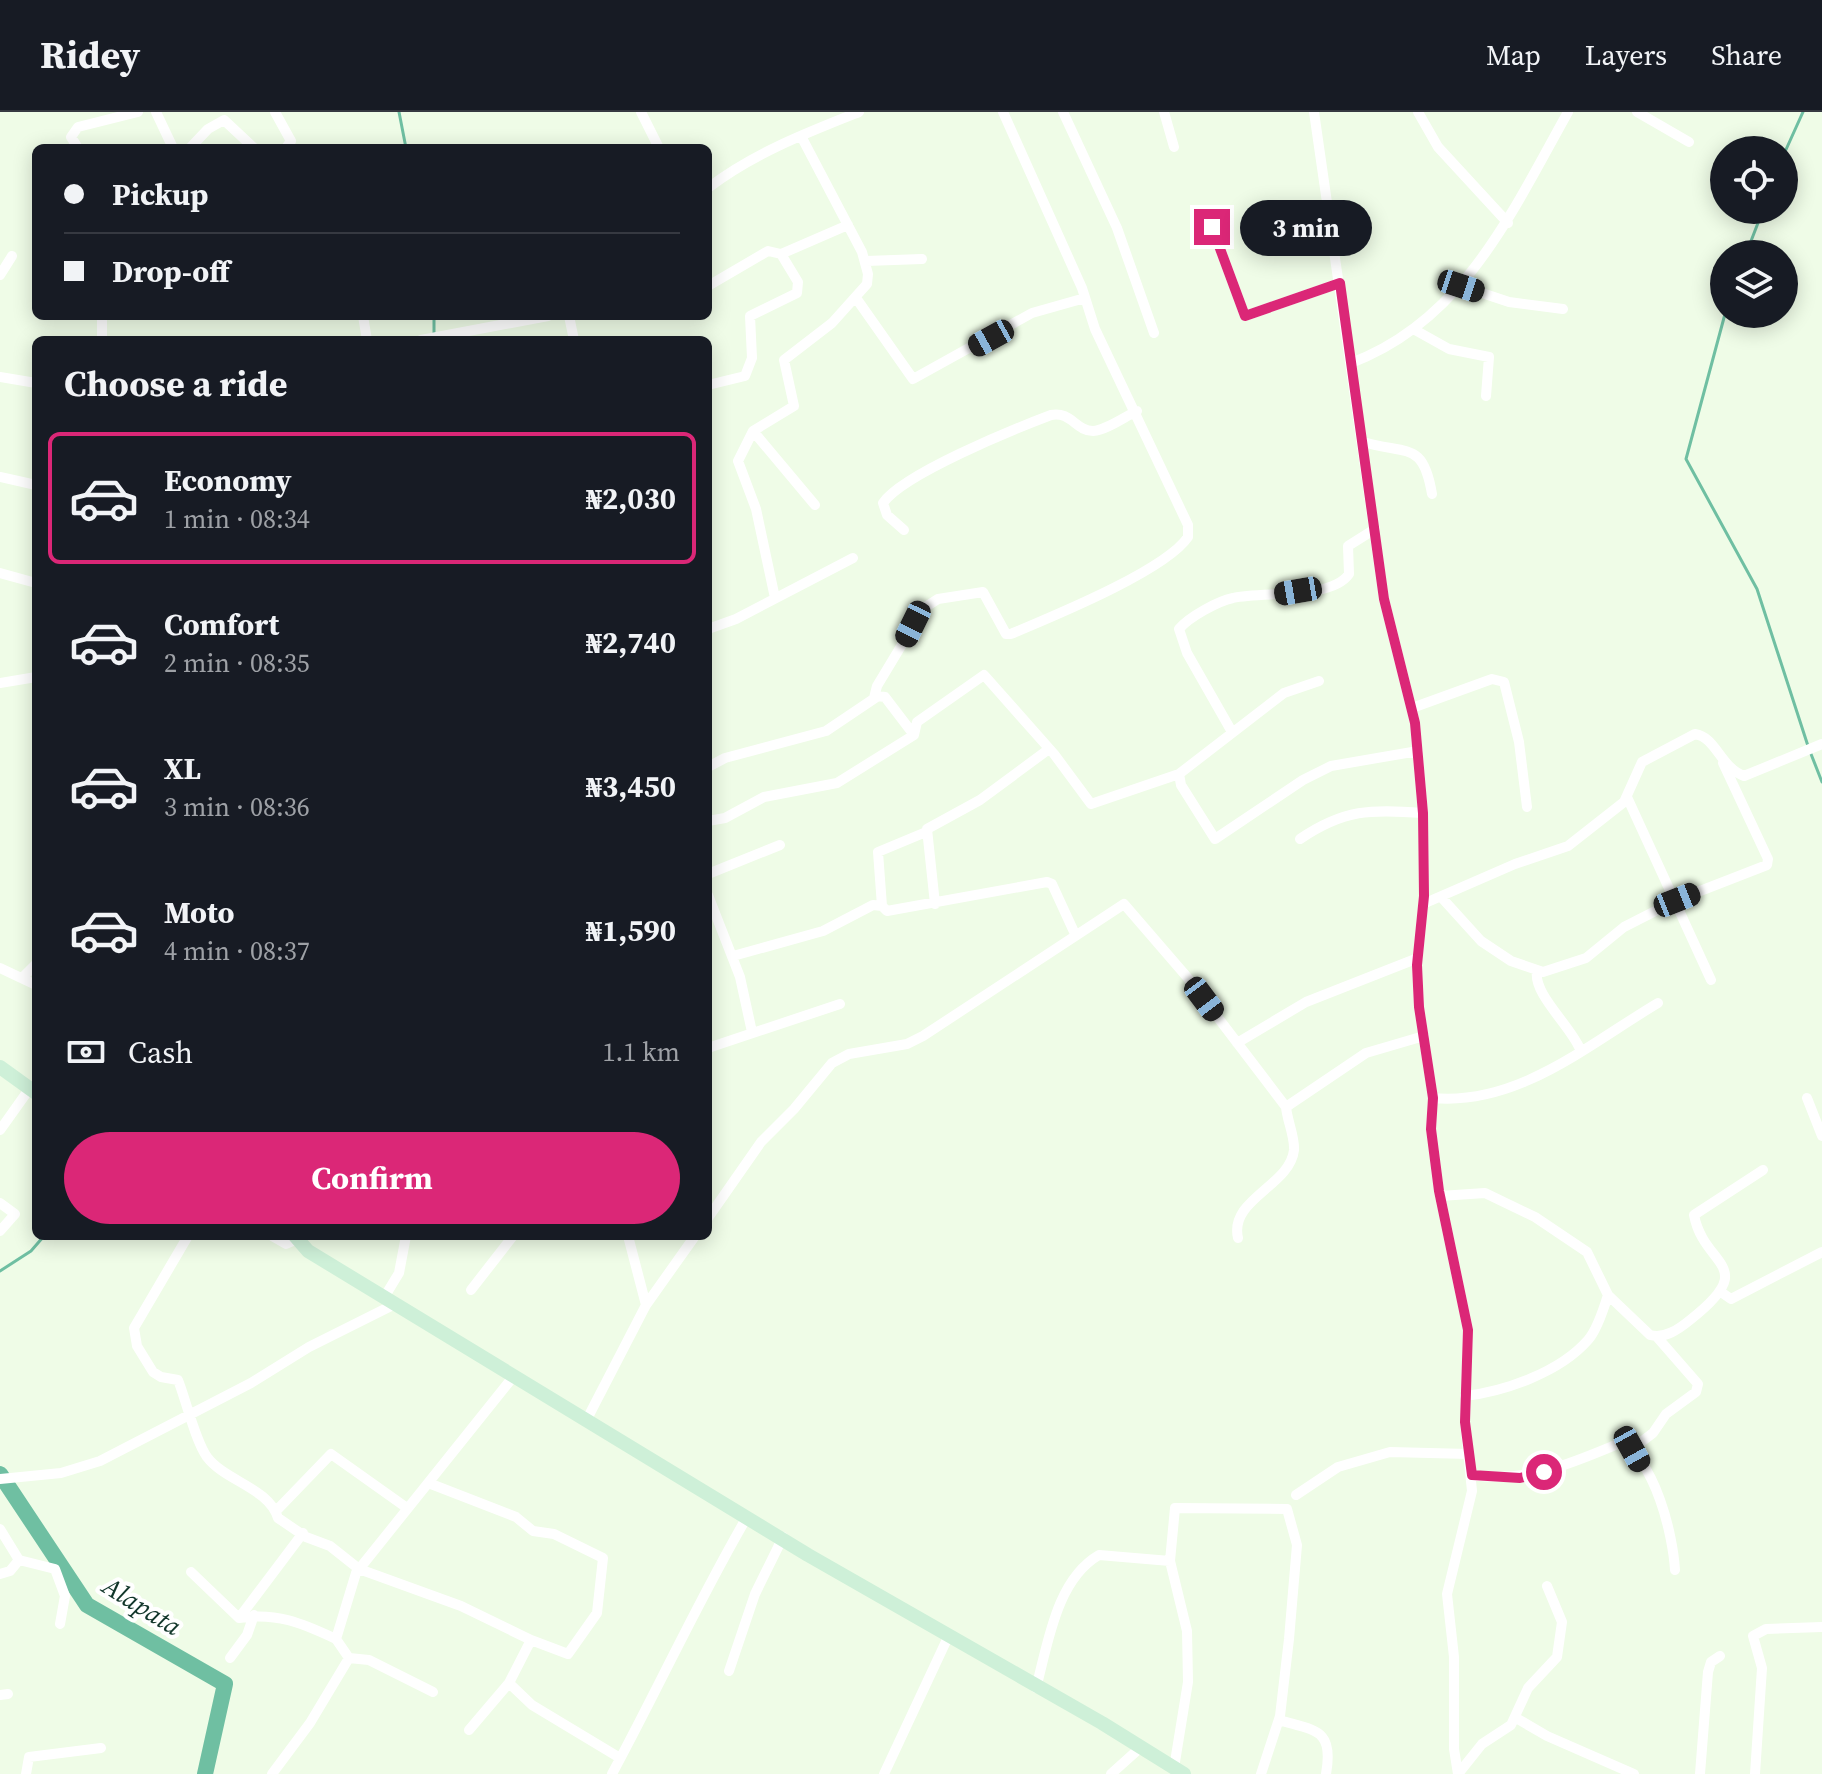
<!DOCTYPE html>
<html lang="en">
<head>
<meta charset="utf-8">
<style>
	:root { --surface:#171b24; --page:#242831; --text:#f1f3f6; --muted:#9ea1a6; --line:#363941; --accent:#db2777 }
	body { margin:0; font-family:"Source Serif 4",serif; background:var(--page); color:var(--text); height:100vh; display:flex; flex-direction:column; font-size:30px; white-space:nowrap }
	* { box-sizing:border-box; margin:0 }
	p { font-size:26px; color:var(--muted) }
	.icon { flex:none; width:44px; height:44px; fill:none; stroke:currentColor; stroke-width:2; stroke-linecap:round; stroke-linejoin:round }
	.map { position:relative; flex:1; overflow:hidden }
	.panel { position:absolute; left:32px; top:224px; width:680px; height:904px; display:flex; flex-direction:column; background:var(--surface); border-radius:12px; box-shadow:0 4px 20px #0003 }
	.panel>* { flex:none }
	.hud { position:absolute; left:32px; top:32px; width:680px; height:176px; border-radius:12px; box-shadow:0 4px 20px #0003; display:grid; align-content:center; height:176px; padding:0 32px; background:var(--surface) }
	.controls { position:absolute; left:1710px; top:24px; display:grid; gap:16px }
	.controls a { display:grid; place-items:center; width:88px; height:88px; border-radius:50%; background:var(--surface); box-shadow:0 4px 20px #0003; font-size:40px }
	.end { position:absolute; width:36px; height:36px; margin:-18px; border:10px solid #db2777; background:#fff; box-shadow:0 0 0 4px #fff }
	.from { border-radius:50% }
	.bubble { position:absolute; height:56px; border-radius:28px; background:var(--surface); box-shadow:0 4px 20px #0003; font-size:26px; font-weight:700; line-height:56px; text-align:center }
	.car { position:absolute; width:24px; height:48px; margin:-24px -12px; border-radius:10px; box-shadow:0 0 6px 2px #0007; background:linear-gradient(#222 24%,#8ab4d8 0 40%,#222 0 76%,#8ab4d8 0 86%,#222 0) }
	.hud b { display:flex; align-items:center; gap:28px; height:76px; font-size:30px }
	.hud b+b { border-top:2px solid var(--line) }
	.hud i { width:20px; height:20px; background:var(--text) }
	ul { padding:0; list-style:none }
	li { display:flex; align-items:center; gap:24px; height:132px; margin:0 16px 12px; padding:0 16px; border:4px solid transparent; border-radius:12px }
	li div { flex:1 }
	li b { display:block; font-size:30px }
	li em { font-style:normal; font-weight:700 }
	li.selected { border-color:var(--accent) }
	li>.icon { width:72px; height:72px; stroke-width:1.5 }
	h2 { padding:0 32px; font-size:36px; line-height:96px }
	.pay { display:flex; align-items:center; gap:20px; height:88px; padding:0 32px; font-size:30px }
	.pay p { margin-inline-start:auto }
	.primary-button { display:flex; gap:16px; margin-top:auto; padding:16px 32px }
	.primary-button a { flex:1; height:92px; border-radius:48px; background:var(--accent); color:#fff; font-size:32px; font-weight:700; line-height:92px; text-align:center }
	header { display:flex; align-items:center; gap:48px; box-sizing:border-box; height:112px; padding:0 40px; background:var(--surface); border-bottom:2px solid var(--line) }
	header strong { font-size:38px }
	nav { display:flex; gap:44px; margin-inline-start:auto; font-size:28px }
	.map>svg:first-child { display:block }
	.lines { fill:none; stroke-linecap:round; stroke-linejoin:round }
	.stream { stroke:#6fbfa2; stroke-width:3 }
	.river { stroke:#6fbfa2; stroke-width:16 }
	.street { stroke:#fff; stroke-width:10 }
	.secondary { stroke:#cef0d8; stroke-width:14 }
	.route { stroke:#db2777; stroke-width:10 }
	.labels { text-anchor:middle; dominant-baseline:central; stroke-width:8; stroke-linejoin:round; paint-order:stroke }
	.water-label { font-size:26px; font-style:italic; fill:#11362a; stroke:#fff }
</style>
</head>
<body>
<header>
<strong>Ridey</strong>
<nav><a>Map</a><a>Layers</a><a>Share</a></nav>
</header>
<div class="map">
<svg width="1822" height="1662" viewBox="0 0 1822 1662">
	<rect width="100%" height="100%" fill="#effce7"/>
	<g class="lines">
		<path class="stream" d="M399,0L406,36
			M1784,42L1803,0
			M1746,142L1763,98
			M1725,202L1686,347L1757,477L1808,634
			M434,224V204
			M1811,642L1822,670
			M0,1159L31,1139L44,1124"/>
		<path class="river" d="M0,1362L87,1493L225,1572L205,1662"/>
		<path class="street" d="M156,0L173,36
			M275,0L291,29L286,36
			M641,0L659,36
			M1063,0L1117,116L1154,221
			M1164,0L1174,35
			M1314,0L1384,487L1415,611L1423,701L1424,784L1417,853L1419,895L1433,986L1431,1017L1439,1079L1468,1218L1465,1310L1472,1379L1447,1482L1454,1545V1637L1458,1662
			M1418,0L1438,35L1508,111
			M1637,0L1689,30
			M78,36L71,25L78,15L138,0
			M190,36L208,17L224,8L254,36
			M708,76C754,41 806,21 859,0
			M1212,115L1245,204L1340,171
			M866,149L922,147
			M0,163L12,144
			M708,174L768,139L781,142
			M1461,174L1509,190L1563,197
			M856,186L913,267L1032,201L1085,186
			M102,204V228
			M363,204L367,228
			M569,204L574,228
			M1415,218L1449,237L1489,245L1486,284
			M421,228L548,204
			M1351,251C1464,209 1513,98 1568,0
			M0,265L36,271
			M708,273L745,264L752,246L750,204L797,181L798,170L781,142L848,113
			M753,319L815,393
			M1363,330C1408,343 1423,329 1432,382
			M0,365L36,373
			M904,418L887,403L883,391C903,362 1014,317 1051,303C1071,299 1076,319 1093,319C1107,318 1124,305 1137,299
			M0,461L36,471
			M775,486L756,397L738,349L753,319L794,294L784,248L832,211L867,172L868,162L862,140L801,24
			M708,517L736,507L853,446
			M1319,569L1284,581L1179,662L1181,673L1215,727L1303,668L1331,654L1418,639
			M0,571L36,565
			M874,586L877,574L924,496L938,487L983,480L1006,522H1011C1051,505 1165,459 1188,425V413L1095,217L1082,176L1003,0
			M1412,596L1492,567L1504,570L1519,630L1527,695
			M1232,620L1187,541L1179,517C1189,505 1218,489 1233,486C1263,479 1331,488 1349,462L1348,434L1375,417
			M708,655L725,646L826,619L878,584L885,585L914,623
			M1627,685L1711,868
			M708,709L725,706L764,685L837,671L914,623L917,610L984,563L1054,642L1091,692L1179,662
			M926,720L878,740L882,794L887,799L1047,770L1052,772L1075,822
			M1300,727C1344,697 1371,697 1423,701
			M708,762L780,733
			M708,783L740,865L752,920
			M1442,786L1481,829L1511,849L1543,860L1586,846L1624,815L1677,788L1767,753L1768,747L1723,651
			M935,792L927,717L980,688L1049,637
			M1423,792L1515,752L1568,734L1624,690L1642,650L1695,622C1716,625 1720,655 1744,664L1822,632
			M733,844L823,819L873,793L882,794
			M0,856L36,873
			M1537,859C1533,882 1570,913 1580,937
			M22,866L36,852
			M1237,931L1306,890L1418,846
			M708,936L840,892
			M1433,986C1518,994 1589,932 1658,891
			M1807,986L1822,1024
			M0,1018L30,976
			M1440,1084L1485,1081L1535,1105L1587,1140L1608,1183C1604,1196 1597,1218 1588,1228C1560,1260 1506,1279 1465,1284
			M0,1091L15,1102L0,1119
			M708,1106L761,1030L794,997L832,951L849,942L907,932L923,924L1124,792L1187,865L1286,995
			M188,1124L134,1216L137,1234L153,1260L161,1265L178,1268C186,1288 195,1328 207,1345C225,1369 269,1376 278,1406L306,1425L330,1434L359,1457L461,1494L531,1528
			M272,1124L286,1132L300,1126
			M1238,1126C1229,1087 1290,1074 1294,1038C1295,1025 1287,1008 1286,995L1366,941L1424,924
			M471,1178L513,1124
			M1721,1180L1731,1187L1822,1140
			M1608,1183L1650,1223C1665,1227 1679,1217 1690,1208C1761,1152 1704,1156 1694,1103L1763,1058
			M385,1184L399,1161L406,1124
			M646,1193L695,1124
			M587,1307L646,1193L628,1124
			M1632,1337L1653,1321L1666,1302L1696,1280L1698,1272L1657,1225
			M1472,1363C1527,1371 1570,1352 1620,1331C1655,1347 1673,1423 1675,1458
			M0,1367L61,1361L100,1349L251,1271L309,1235L397,1191
			M431,1372L516,1405L533,1419L554,1422L603,1446L597,1501L568,1542L531,1528L509,1571L469,1618
			M1296,1383L1338,1355L1390,1340L1469,1342
			M276,1399L331,1342L407,1396
			M0,1417L19,1448L10,1459L0,1462
			M303,1421L239,1506C276,1500 302,1511 336,1527
			M19,1448L55,1457L65,1484L60,1512
			M1170,1449L1175,1396L1287,1397L1297,1433L1289,1527L1280,1604L1261,1662
			M191,1460L239,1506
			M230,1546L247,1523L254,1503
			M729,1559L755,1482L783,1425
			M509,1571L532,1593L620,1646
			M1036,1576C1048,1532 1056,1468 1099,1443L1170,1449L1187,1519L1188,1570L1174,1656
			M433,1580L369,1548L349,1546L336,1527L356,1461L513,1265
			M0,1583L8,1582
			M1516,1606L1547,1624L1634,1662
			M1279,1608C1316,1619 1334,1617 1326,1662
			M26,1662L29,1645L101,1636
			M272,1662L310,1611L349,1546
			M612,1662C658,1577 698,1489 747,1405
			M884,1662L949,1523
			M1111,1662L1141,1635
			M1458,1662L1482,1632L1511,1613L1528,1576L1557,1545L1562,1510L1547,1474
			M1700,1662L1708,1560L1711,1550L1720,1544
			M1755,1662L1762,1556L1753,1524L1766,1517L1822,1515"/>
		<path class="secondary" d="M0,955L36,981
			M295,1124L308,1139L808,1443L1102,1611L1184,1662"/>
	</g>
	<g class="lines">
		<path class="route" d="M1212,115L1245,204L1340,171L1384,487L1415,611L1423,701L1424,784L1417,853L1419,895L1433,986L1431,1017L1439,1079L1468,1218L1465,1310L1472,1363L1520,1366L1544,1360"/>
	</g>
	<g class="labels">
		<g class="water-label">
			<text transform="translate(142 1494) rotate(32)">Alapata</text>
		</g>
	</g>
</svg>
<div class="controls">
<a><svg class="icon" aria-label="locate" viewBox="0 0 24 24"><circle cx="12" cy="12" r="6"/><path d="M12 2v4M12 18v4M2 12h4M18 12h4"/></svg></a>
<a><svg class="icon" aria-label="layers" viewBox="0 0 24 24"><path d="M12 4l9 5-9 5-9-5zM3 14l9 5 9-5"/></svg></a>
</div>
<i class="end from" style="left:1544px;top:1360px"></i>
<i class="end" style="left:1212px;top:115px"></i>
<div class="bubble" style="left:1240px;top:88px;width:132px">3 min</div>
<i class="car" style="left:1461px;top:174px;rotate:108deg"></i>
<i class="car" style="left:991px;top:226px;rotate:241deg"></i>
<i class="car" style="left:1298px;top:479px;rotate:260deg"></i>
<i class="car" style="left:913px;top:512px;rotate:206deg"></i>
<i class="car" style="left:1677px;top:788px;rotate:68deg"></i>
<i class="car" style="left:1204px;top:887px;rotate:143deg"></i>
<i class="car" style="left:1632px;top:1337px;rotate:151deg"></i>
<div class="hud">
<b><i class="from"></i>Pickup</b>
<b><i></i>Drop-off</b>
</div>
<section class="panel">
<h2>Choose a ride</h2>
<ul>
<li class="selected"><svg class="icon" aria-label="car" viewBox="0 0 24 24"><path d="M5 17H2v-5l4-1 3-4h7l3 4 3 1v5h-3M9 17h6M6 11h13"/><circle cx="7" cy="17" r="2"/><circle cx="17" cy="17" r="2"/></svg><div><b>Economy</b><p>1 min · 08:34</p></div><em>₦2,030</em></li>
<li><svg class="icon" aria-label="car" viewBox="0 0 24 24"><path d="M5 17H2v-5l4-1 3-4h7l3 4 3 1v5h-3M9 17h6M6 11h13"/><circle cx="7" cy="17" r="2"/><circle cx="17" cy="17" r="2"/></svg><div><b>Comfort</b><p>2 min · 08:35</p></div><em>₦2,740</em></li>
<li><svg class="icon" aria-label="car" viewBox="0 0 24 24"><path d="M5 17H2v-5l4-1 3-4h7l3 4 3 1v5h-3M9 17h6M6 11h13"/><circle cx="7" cy="17" r="2"/><circle cx="17" cy="17" r="2"/></svg><div><b>XL</b><p>3 min · 08:36</p></div><em>₦3,450</em></li>
<li><svg class="icon" aria-label="car" viewBox="0 0 24 24"><path d="M5 17H2v-5l4-1 3-4h7l3 4 3 1v5h-3M9 17h6M6 11h13"/><circle cx="7" cy="17" r="2"/><circle cx="17" cy="17" r="2"/></svg><div><b>Moto</b><p>4 min · 08:37</p></div><em>₦1,590</em></li>
</ul>
<div class="pay"><svg class="icon" aria-label="cash" viewBox="0 0 24 24"><path d="M3 7h18v10H3z"/><circle cx="12" cy="12" r="2"/></svg>Cash<p>1.1 km</p></div>
<div class="primary-button"><a>Confirm</a></div>
</section>
</div>
</body>
</html>
